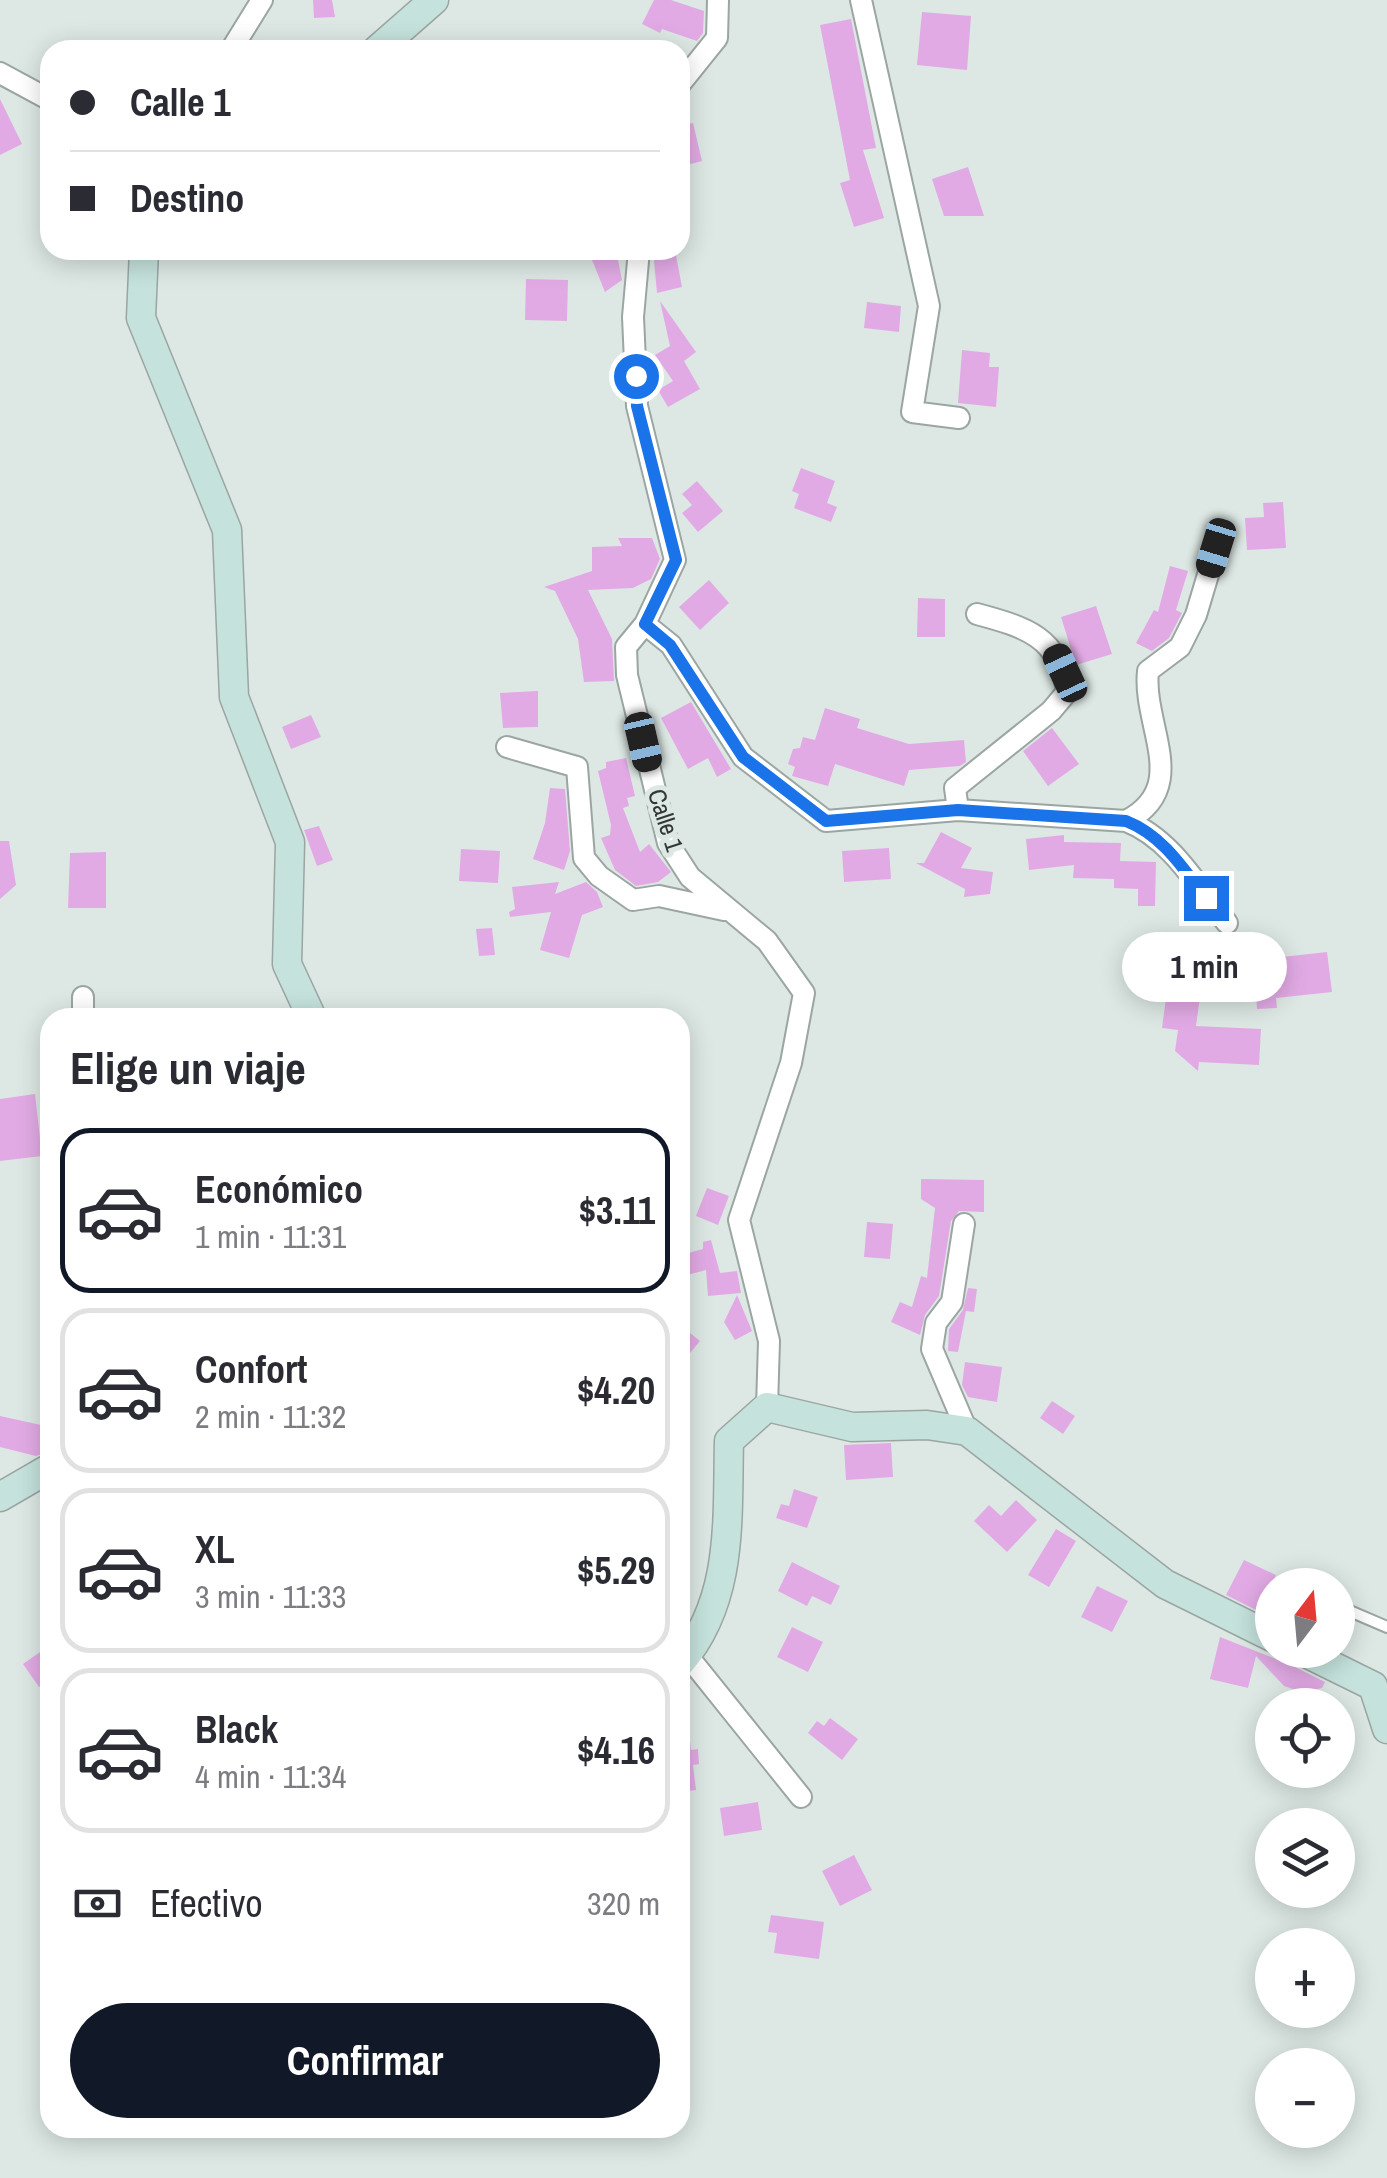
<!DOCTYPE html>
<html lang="es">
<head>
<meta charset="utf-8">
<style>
	:root { --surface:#fff; --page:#f7f7f7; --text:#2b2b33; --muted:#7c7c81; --line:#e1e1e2; --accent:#111827 }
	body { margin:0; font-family:"Archivo Narrow",sans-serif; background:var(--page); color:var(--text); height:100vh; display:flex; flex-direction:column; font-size:38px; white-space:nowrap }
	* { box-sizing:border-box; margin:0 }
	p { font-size:32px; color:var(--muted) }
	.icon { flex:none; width:55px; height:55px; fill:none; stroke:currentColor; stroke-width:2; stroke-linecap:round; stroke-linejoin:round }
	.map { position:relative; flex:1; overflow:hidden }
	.panel { position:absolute; left:40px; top:1008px; width:650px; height:1130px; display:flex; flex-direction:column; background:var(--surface); border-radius:30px; box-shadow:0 5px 25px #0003 }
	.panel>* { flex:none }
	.top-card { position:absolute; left:40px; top:40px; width:650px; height:220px; border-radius:30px; box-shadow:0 5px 25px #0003; display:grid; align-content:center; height:220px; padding:0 30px; background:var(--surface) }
	.needle { width:65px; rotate:16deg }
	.fabs { position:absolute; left:1255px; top:1568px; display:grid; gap:20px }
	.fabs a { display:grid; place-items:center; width:100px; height:100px; border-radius:50%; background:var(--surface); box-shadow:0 5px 25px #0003; font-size:50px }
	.end { position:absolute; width:45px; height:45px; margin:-22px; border:12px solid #1a73e8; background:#fff; box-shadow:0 0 0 5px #fff }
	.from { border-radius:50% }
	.bubble { position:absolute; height:70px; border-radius:35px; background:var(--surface); box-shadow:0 5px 25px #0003; font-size:32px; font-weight:700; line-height:70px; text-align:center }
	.car { position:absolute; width:30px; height:60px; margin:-30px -15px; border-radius:12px; box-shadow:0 0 8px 2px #0007; background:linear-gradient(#222 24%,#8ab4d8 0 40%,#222 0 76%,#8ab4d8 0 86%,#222 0) }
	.top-card b { display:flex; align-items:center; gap:35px; height:95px; font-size:38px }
	.top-card b+b { border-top:2px solid var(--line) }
	.top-card i { width:25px; height:25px; background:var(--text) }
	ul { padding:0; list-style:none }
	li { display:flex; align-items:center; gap:30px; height:165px; margin:0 20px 15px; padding:0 10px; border:5px solid var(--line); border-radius:30px }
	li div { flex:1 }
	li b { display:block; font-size:38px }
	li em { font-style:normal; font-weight:700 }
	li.current { border-color:var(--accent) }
	li>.icon { width:90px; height:90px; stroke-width:1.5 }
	h2 { padding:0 30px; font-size:45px; line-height:120px }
	.pay { display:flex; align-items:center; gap:25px; height:110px; padding:0 30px; font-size:38px }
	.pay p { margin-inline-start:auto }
	.action { display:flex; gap:20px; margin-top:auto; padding:20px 30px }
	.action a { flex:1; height:115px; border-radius:60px; background:var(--accent); color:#fff; font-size:40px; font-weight:700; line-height:115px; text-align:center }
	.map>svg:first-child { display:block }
	.building { fill:#e2aae5 }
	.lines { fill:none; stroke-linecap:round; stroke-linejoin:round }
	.lane-casing { stroke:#9ba5a2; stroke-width:14 }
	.street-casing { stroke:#9ba5a2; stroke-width:24 }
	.secondary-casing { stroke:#9ba5a2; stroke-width:31 }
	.lane { stroke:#fff; stroke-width:10 }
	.street { stroke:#fff; stroke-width:20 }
	.secondary { stroke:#c5e2dc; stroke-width:28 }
	.route { stroke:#1a73e8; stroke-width:12 }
	.labels { text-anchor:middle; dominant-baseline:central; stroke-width:10; stroke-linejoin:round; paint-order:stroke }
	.street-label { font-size:25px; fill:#323735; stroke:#dde8e4 }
</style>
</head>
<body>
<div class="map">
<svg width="1387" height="2178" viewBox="0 0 1387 2178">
	<rect width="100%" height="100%" fill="#dde8e4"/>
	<path class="building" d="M313,0H332L335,17L314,18Z
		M654,0H671L704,11L703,33L697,41L662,29L660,33L642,24Z
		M922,12L971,16L967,70L917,65Z
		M851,19L876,148L863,150L884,218L854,227L840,183L850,180L820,25Z
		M0,99L22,144L0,155Z
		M693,123L702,161L680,167V126Z
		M968,167L984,216H944L932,179Z
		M588,250H616L622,280L605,292Z
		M653,250H675L682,287L657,293Z
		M526,279L568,280L567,321L525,320Z
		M660,301L696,352L684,361L700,389L668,407L658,390L673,381L655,355L670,346Z
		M867,302L901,306L899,332L864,328Z
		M962,350L990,353L989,367H999L996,407L958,403Z
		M801,468L835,481L827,503L837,507L831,522L794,508L799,494L792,491Z
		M697,481L723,511L698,532L682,513L692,505L682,494Z
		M1283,502L1286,548L1247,550L1245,518L1264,517L1263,503Z
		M618,538H652L660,559L651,579L633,588L588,590L612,639L614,681L584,682L578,639L555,591L544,587L592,571V547L622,546Z
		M1170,566L1188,571L1176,610L1182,613L1169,638L1152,651L1136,643L1154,610L1158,612Z
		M709,580L729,603L700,630L679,607Z
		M918,598L945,599V637H917Z
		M1096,606L1112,654L1076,665L1061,617Z
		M538,691V727L503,728L500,693Z
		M691,702L731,769L717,777L708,758L688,769L661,718Z
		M825,708L860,719L857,728L909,744L964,740L966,762L960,766L909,770L904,786L835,764L828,786L792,776L795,767L788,764L793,749L800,748L803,737L815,740Z
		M311,715L321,737L291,749L282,727Z
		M1052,728L1079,764L1048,786L1023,751Z
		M626,758L635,796L627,798L629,806L623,808L640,852L649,844L671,872L658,882L636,886L615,870L601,838L610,835L611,825L598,771L606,768V762Z
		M550,788L565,789L570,851L564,870L533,859L545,823Z
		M319,826L333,860L317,866L304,830Z
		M941,832L972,848L961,868L993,872L990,894L964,897L965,889L916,863H924Z
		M1064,835V842L1121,843L1120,861L1156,862L1155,906H1138V889L1114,888V879L1073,878L1074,865L1029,870L1026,839Z
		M0,841H9L16,885L0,899Z
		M889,848L891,879L844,882L842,851Z
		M461,849L500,851L498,883L459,881Z
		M106,852V908H68L70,853Z
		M559,882L555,894L586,882L597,892L603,907L582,915L569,958L540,950L551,912L510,917L509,912L515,909L512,887Z
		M492,928L495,955L479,956L476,929Z
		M1272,952L1273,958L1327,952L1332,992L1276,998L1277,1008L1257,1009L1256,992L1242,993L1240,955Z
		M1169,976L1202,982L1196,1026L1261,1029L1259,1065L1199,1062L1198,1071L1175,1051L1178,1030L1162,1028Z
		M35,1094L42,1156L0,1161V1099Z
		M921,1179L984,1180V1212L959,1211L951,1221L939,1296L925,1315L920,1335L891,1322L900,1302L912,1307L921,1276L927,1278L935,1208L921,1199Z
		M707,1188L729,1196L718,1225L696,1216Z
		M867,1222L893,1224L890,1259L864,1257Z
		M711,1240L720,1273L737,1271L741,1293L708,1296L706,1270L687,1275L681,1255L703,1249V1242Z
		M968,1288L977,1289L974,1312L966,1311L958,1352L948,1351L949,1329L963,1310Z
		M737,1295L752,1331L735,1340L724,1322Z
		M680,1325L700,1341L680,1365Z
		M965,1362L1002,1367L997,1402L968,1397L962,1385Z
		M1052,1401L1075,1416L1063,1434L1040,1418Z
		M0,1416L50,1427V1451L36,1456L0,1447Z
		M891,1443L893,1477L846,1480L844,1445Z
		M794,1489L818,1497L807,1528L776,1518L781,1504L789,1506Z
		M1016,1500L1037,1520L1007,1552L974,1521L989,1505L1001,1516Z
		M1056,1529L1076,1541L1049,1587L1028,1575Z
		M1244,1560L1276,1575L1258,1611L1226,1595Z
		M792,1562L840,1586L831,1605L812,1596L807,1606L778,1591Z
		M1097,1586L1128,1601L1112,1632L1081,1617Z
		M792,1627L823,1642L808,1672L777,1657Z
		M1220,1637L1291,1665L1325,1682L1322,1688L1302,1692L1284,1686L1256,1656L1248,1688L1210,1679Z
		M50,1645V1680L39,1687L23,1664Z
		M830,1718L858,1739L842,1760L808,1733L817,1721L824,1726Z
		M690,1741L691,1750L698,1749L699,1764L693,1765L696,1790L680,1792V1742Z
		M758,1802L762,1830L724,1836L720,1808Z
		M854,1855L872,1890L840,1906L822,1871Z
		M771,1915L824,1922L819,1959L774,1953L777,1933L768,1932Z"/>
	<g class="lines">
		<defs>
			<path id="lane" d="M1338,1606L1387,1627"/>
			<path id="street" d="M861,0L929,306L912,412L959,418
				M231,50L262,0
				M0,73L50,100
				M680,84L717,38L718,0
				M639,250L633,317L637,406L675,560L645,624L626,647L627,675L668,843L690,877L767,941L804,993L791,1063L739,1220L769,1341L767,1407
				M645,624L671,645L743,757L826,821L958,810L1126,821C1171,838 1198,887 1227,923
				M507,747L577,767L584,858L599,876L633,900L659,896L724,910
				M958,810L955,788L1051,711L1067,692C1060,637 1025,627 977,614
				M1126,821C1192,787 1142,726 1148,671L1180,647L1196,615L1216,548
				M83,997V1018
				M964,1224L952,1302L936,1323L932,1349L967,1431
				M687,1655L801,1797"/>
			<path id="secondary" d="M377,50L434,0
				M144,250L141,318L227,530L234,697L290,842L287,964L312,1018
				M0,1497L50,1468
				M1300,1650L1373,1686L1387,1729
				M680,1663C734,1600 727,1520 729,1441L767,1407L852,1427L927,1425L967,1431L1165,1584L1272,1637"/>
		</defs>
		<use href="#lane" class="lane-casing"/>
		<use href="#street" class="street-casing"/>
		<use href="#secondary" class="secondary-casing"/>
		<use href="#lane" class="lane"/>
		<use href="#street" class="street"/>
		<use href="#secondary" class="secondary"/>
	</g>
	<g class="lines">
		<path class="route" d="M636,376L637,406L676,560L645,624L670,645L743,757L826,821L958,810L1126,821C1162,835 1183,868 1206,898"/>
	</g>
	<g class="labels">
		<g class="street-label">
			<text transform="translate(666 820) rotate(72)">Calle 1</text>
		</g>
	</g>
</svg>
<div class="fabs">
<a><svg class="needle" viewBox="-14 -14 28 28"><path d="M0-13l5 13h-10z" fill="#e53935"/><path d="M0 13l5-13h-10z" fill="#7c7c81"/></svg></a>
<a><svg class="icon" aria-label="locate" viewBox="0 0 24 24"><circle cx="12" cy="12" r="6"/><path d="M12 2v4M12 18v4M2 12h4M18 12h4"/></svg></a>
<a><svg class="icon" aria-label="layers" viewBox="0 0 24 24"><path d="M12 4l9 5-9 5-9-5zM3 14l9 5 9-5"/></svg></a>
<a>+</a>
<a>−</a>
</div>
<i class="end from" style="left:636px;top:376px"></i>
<i class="end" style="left:1206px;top:898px"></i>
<div class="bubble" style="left:1122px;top:932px;width:165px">1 min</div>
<i class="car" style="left:1216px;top:548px;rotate:197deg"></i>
<i class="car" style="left:1065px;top:673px;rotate:335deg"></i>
<i class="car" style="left:643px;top:742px;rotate:167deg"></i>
<div class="top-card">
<b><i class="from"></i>Calle 1</b>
<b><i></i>Destino</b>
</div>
<section class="panel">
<h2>Elige un viaje</h2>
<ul>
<li class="current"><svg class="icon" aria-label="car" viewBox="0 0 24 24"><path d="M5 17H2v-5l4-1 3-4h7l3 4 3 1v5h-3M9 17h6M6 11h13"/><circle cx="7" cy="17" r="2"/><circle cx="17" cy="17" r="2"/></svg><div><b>Económico</b><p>1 min · 11:31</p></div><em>$3.11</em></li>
<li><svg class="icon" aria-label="car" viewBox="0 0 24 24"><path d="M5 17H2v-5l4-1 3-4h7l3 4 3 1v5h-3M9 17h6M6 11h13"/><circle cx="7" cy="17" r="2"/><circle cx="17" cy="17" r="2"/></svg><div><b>Confort</b><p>2 min · 11:32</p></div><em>$4.20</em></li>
<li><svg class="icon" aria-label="car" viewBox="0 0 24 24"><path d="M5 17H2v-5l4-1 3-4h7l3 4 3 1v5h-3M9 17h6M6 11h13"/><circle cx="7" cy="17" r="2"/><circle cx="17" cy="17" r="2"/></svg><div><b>XL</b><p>3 min · 11:33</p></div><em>$5.29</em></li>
<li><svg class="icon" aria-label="car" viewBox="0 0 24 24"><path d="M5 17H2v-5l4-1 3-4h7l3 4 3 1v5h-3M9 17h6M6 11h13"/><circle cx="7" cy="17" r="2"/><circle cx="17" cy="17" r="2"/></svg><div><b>Black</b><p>4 min · 11:34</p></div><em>$4.16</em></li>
</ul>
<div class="pay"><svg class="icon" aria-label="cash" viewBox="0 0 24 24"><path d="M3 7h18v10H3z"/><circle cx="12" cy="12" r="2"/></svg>Efectivo<p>320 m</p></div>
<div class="action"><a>Confirmar</a></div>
</section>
</div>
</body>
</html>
